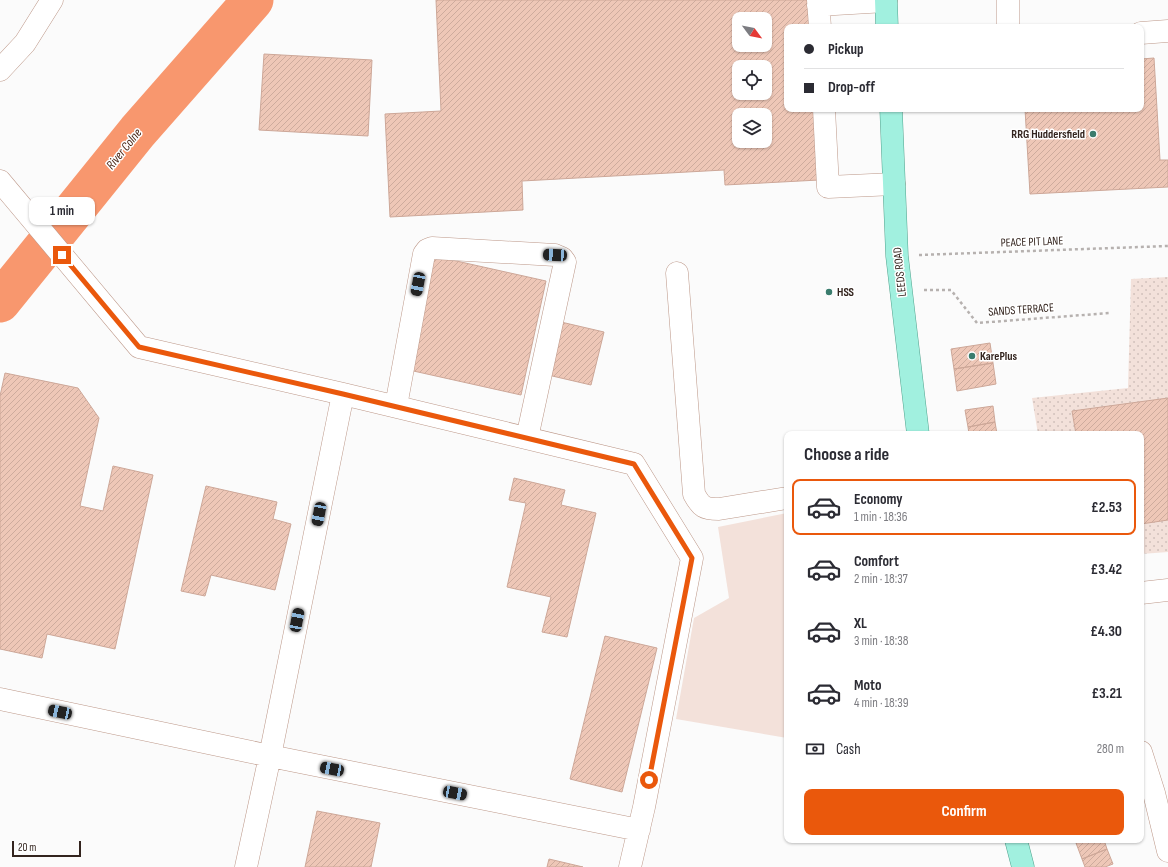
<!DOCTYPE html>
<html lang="en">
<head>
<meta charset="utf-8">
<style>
	:root { --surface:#fff; --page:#f7f7f7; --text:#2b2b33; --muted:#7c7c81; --line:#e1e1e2; --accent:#ea580c }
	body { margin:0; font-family:"Sofia Sans Condensed",sans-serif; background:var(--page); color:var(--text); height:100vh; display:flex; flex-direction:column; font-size:15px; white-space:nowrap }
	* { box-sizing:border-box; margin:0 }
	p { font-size:13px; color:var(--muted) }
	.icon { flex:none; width:22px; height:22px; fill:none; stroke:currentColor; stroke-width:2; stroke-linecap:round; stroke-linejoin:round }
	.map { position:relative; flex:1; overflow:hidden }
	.sheet { position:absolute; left:784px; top:431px; width:360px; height:412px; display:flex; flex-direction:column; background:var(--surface); border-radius:8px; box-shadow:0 1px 3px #0004 }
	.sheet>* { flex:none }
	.hud { position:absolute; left:784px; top:24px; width:360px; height:88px; border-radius:8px; box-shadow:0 1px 3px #0004; display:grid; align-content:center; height:88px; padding:0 20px; background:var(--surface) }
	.needle { width:26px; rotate:122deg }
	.fabs { position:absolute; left:732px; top:12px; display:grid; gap:8px }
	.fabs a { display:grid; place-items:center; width:40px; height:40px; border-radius:8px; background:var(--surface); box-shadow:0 1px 3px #0004; font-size:20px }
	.scale { position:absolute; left:12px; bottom:10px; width:69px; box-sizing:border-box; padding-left:4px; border:2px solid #33241e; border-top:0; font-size:11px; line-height:14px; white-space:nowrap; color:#33241e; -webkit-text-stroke:3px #fff; paint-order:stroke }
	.end { position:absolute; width:18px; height:18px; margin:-9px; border:5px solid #ea580c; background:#fff; box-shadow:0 0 0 2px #fff }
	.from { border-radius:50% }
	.bubble { position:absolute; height:28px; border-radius:8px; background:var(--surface); box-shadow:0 1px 3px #0004; font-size:13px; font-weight:700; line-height:28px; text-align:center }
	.car { position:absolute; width:12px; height:24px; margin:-12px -6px; border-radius:5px; box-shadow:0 0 3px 1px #0007; background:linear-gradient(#222 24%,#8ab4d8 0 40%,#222 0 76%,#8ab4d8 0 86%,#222 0) }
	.hud b { display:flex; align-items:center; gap:14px; height:38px; font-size:15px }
	.hud b+b { border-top:1px solid var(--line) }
	.hud i { width:10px; height:10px; background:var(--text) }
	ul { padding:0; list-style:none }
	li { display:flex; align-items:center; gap:12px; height:56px; margin:0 8px 6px; padding:0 12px; border:2px solid transparent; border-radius:8px }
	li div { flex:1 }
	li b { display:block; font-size:15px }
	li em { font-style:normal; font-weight:700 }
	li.active { border-color:var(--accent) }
	li>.icon { width:36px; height:36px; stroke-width:1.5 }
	h2 { padding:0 20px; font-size:18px; line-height:48px }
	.pay { display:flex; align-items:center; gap:10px; height:44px; padding:0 20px; font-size:15px }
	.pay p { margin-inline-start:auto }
	.cta { display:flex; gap:8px; margin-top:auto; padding:8px 20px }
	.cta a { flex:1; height:46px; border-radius:8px; background:var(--accent); color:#fff; font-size:16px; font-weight:700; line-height:46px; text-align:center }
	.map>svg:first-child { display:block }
	.green { fill:#f3e1da }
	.park { fill:url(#park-dots) }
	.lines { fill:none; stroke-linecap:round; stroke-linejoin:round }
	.river { stroke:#f8976e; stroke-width:41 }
	.building { fill:url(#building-hatch); stroke:#cda798; fill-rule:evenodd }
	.minor-casing { stroke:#bd9889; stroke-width:23 }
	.major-casing { stroke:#52a28d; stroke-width:23 }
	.path { stroke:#b6b1af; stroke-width:2.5; stroke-dasharray:3 3; stroke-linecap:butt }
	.minor { stroke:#fff; stroke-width:22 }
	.major { stroke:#a1f0df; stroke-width:22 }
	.route { stroke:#ea580c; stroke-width:5 }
	.poi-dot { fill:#3a7c6d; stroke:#fff; stroke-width:1.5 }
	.labels { text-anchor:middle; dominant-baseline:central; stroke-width:3; stroke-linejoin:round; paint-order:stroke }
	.poi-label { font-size:12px; font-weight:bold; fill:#33241e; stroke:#fff; text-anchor:start }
	.street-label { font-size:12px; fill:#33241e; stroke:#fff }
	.water-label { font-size:13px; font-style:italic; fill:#451f0f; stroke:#fff }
</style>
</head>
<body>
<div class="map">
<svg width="1168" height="867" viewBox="0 0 1168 867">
	<defs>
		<pattern id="park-dots" width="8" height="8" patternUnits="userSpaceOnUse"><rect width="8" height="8" fill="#f3e1da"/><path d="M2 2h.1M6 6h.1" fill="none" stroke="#d1c1bb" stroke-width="1.8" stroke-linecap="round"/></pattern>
		<pattern id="building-hatch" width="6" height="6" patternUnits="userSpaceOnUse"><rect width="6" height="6" fill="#eec7b7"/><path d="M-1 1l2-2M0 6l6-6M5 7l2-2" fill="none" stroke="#cdab9d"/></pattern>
	</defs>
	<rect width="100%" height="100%" fill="#fbfbfb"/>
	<path class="green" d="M787,513V738L676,719L694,618L729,598L718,527Z"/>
	<path class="park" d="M1168,277V552L1141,554V434H1038L1032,398L1128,388L1131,279Z"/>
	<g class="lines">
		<path class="river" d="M0,302L138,131L253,0"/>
	</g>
	<path class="building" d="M436,0H810L812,27H787V109H816L819,180L725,185L724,170L522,181L523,210L390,217L385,114L441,111ZM739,19H765V45H739ZM739,67H765V93H739ZM739,115H765V141H739Z
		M264,54L372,60L368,136L259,130Z
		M1154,58L1160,160H1168V187L1030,194L1025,109H1141V59Z
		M434,256L546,281L521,395L409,370Z
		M561,322L604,332L591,385L548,375Z
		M990,343L993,363L954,369L951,349Z
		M993,363L996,384L957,391L954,369Z
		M5,373L78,388L99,418L80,506L103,511L113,466L153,475L115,649L47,634L42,658L0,649V396Z
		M1168,398V520L1141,524V434H1076L1072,411Z
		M993,406L995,422L968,427L965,410Z
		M995,422L997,434H969L968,427Z
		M514,478L565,490L561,505L596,513L567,637L542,632L551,597L507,587L526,503L509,500Z
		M206,486L277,502L273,519L291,524L275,590L211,575L205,596L181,591Z
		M605,636L657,648L622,792L570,779Z
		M317,811L380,823L371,867H305Z
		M1085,840H1104L1107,849L1082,859L1076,843Z
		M1107,849L1113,864L1105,867H1085L1082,859Z
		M549,859L583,867H547Z"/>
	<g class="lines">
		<defs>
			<path id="minor" d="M818,0L820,27
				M1008,0V27
				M818,5L886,1
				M1141,33L1168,31
				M0,70L25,43L52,0
				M824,109L828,187L894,184
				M0,181L139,347L343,394L634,464L692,558L644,807L630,867
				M677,273L694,494C701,507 704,509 719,509L787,498
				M396,406L424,254L427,250L432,248L555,255L562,258L565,262L527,438
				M1141,593L1168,590
				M0,699L270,756L639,830
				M1141,752L1154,793L1168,851
				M246,867L270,756L343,394"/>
			<path id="major" d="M886,0L887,27
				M891,109L897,256L918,434
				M1016,840L1023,867"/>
		</defs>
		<use href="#minor" class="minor-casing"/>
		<use href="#major" class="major-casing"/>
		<path class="path" d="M919,255L1168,246
			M924,290H951L977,323L1110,313"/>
		<use href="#minor" class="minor"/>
		<use href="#major" class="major"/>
	</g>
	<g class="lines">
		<path class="route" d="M62,255L139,347L343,394L634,464L692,558L649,780"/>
	</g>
	<g class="poi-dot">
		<circle cx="1093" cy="134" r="4"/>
		<circle cx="829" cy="292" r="4"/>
		<circle cx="972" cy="356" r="4"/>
	</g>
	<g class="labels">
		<g class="poi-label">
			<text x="1085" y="134" text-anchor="end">RRG Huddersfield</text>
			<text x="837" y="292">HSS</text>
			<text x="980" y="356">KarePlus</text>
		</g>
		<g class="street-label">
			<text transform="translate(1032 242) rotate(-2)">PEACE PIT LANE</text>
			<text transform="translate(900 272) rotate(-96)">LEEDS ROAD</text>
			<text transform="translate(1021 310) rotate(-4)">SANDS TERRACE</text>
		</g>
		<g class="water-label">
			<text transform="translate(124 149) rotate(-51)">River Colne</text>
		</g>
	</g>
</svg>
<div class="fabs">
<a><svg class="needle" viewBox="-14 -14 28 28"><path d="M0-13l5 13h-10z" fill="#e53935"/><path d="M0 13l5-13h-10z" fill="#7c7c81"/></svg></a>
<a><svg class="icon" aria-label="locate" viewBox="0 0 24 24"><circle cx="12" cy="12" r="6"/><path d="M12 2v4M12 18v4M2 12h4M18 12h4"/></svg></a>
<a><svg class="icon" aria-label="layers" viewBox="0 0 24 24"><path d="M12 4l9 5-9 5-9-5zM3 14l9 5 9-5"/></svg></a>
</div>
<div class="scale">20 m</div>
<i class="end from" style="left:649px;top:780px"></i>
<i class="end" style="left:62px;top:255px"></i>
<div class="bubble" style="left:29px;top:197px;width:66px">1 min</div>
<i class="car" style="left:555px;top:255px;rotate:273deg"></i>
<i class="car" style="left:418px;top:284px;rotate:191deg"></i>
<i class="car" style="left:319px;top:514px;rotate:191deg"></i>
<i class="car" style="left:297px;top:620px;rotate:11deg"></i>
<i class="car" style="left:60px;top:712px;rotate:282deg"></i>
<i class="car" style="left:332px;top:769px;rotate:281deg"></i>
<i class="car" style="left:455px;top:793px;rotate:101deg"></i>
<div class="hud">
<b><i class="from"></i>Pickup</b>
<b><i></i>Drop-off</b>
</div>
<section class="sheet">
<h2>Choose a ride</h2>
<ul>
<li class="active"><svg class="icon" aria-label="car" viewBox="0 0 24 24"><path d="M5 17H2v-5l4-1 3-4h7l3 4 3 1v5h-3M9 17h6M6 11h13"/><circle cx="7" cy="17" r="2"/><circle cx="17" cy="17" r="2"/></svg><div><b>Economy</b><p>1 min · 18:36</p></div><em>£2.53</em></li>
<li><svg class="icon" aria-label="car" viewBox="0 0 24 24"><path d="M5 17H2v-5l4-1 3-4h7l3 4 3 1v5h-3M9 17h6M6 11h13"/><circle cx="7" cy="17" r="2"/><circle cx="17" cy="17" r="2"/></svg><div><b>Comfort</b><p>2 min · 18:37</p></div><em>£3.42</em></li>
<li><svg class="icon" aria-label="car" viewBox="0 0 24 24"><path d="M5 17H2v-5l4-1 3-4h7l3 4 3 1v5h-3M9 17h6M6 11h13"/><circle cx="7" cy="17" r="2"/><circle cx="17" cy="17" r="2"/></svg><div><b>XL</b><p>3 min · 18:38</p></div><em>£4.30</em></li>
<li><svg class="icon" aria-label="car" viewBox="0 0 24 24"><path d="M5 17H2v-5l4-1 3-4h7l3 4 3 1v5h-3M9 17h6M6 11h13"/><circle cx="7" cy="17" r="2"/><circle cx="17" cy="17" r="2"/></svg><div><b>Moto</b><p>4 min · 18:39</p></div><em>£3.21</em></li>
</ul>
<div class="pay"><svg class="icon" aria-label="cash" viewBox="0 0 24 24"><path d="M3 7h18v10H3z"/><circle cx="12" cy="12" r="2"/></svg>Cash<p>280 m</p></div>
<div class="cta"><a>Confirm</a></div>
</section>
</div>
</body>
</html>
